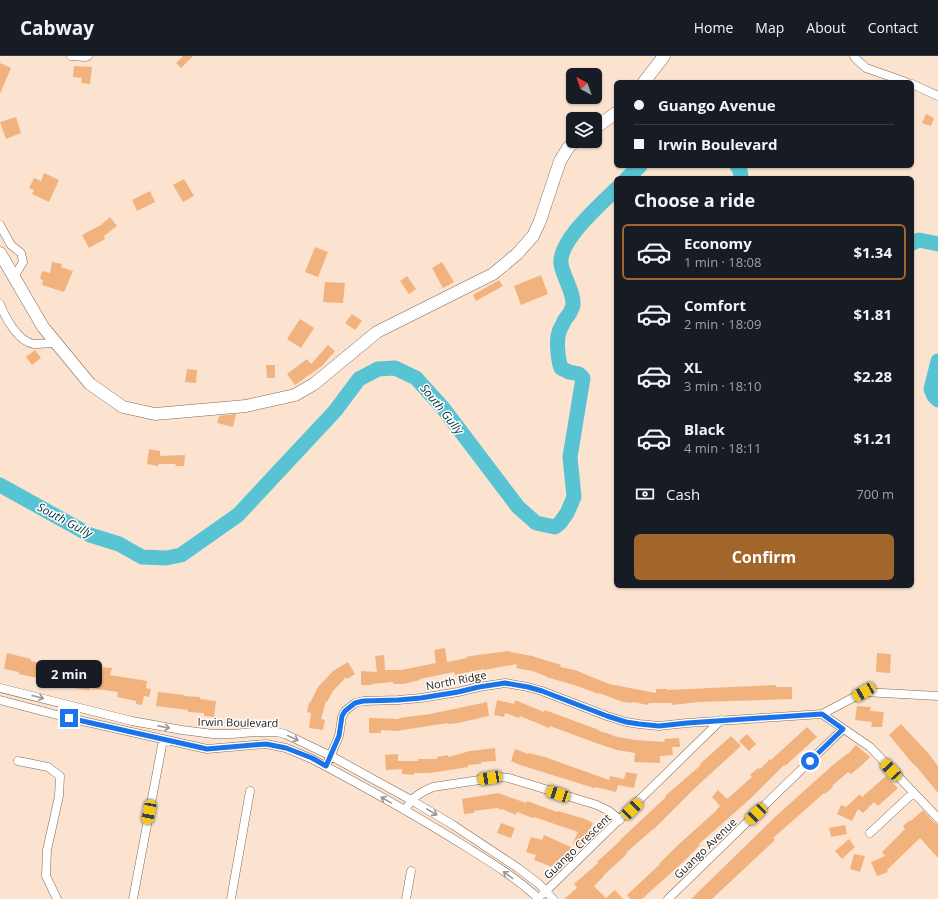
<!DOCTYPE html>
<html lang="en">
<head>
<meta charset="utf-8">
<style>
	:root { --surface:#171b24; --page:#20242c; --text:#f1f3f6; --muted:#9ea1a6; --line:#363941; --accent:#a3662a }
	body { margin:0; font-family:"Open Sans",sans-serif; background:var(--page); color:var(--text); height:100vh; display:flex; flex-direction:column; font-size:15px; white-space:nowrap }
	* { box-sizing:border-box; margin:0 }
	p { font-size:13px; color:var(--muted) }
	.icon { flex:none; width:22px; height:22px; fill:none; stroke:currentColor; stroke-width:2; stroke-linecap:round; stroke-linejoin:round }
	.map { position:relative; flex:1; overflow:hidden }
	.sheet { position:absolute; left:614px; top:120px; width:300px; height:412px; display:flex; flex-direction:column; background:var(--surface); border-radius:6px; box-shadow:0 1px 3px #0004 }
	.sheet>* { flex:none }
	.guide { position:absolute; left:614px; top:24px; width:300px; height:88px; border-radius:6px; box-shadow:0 1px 3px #0004; display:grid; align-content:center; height:88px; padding:0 20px; background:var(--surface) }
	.needle { width:26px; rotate:320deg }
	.buttons { position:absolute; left:566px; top:12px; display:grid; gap:8px }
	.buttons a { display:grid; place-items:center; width:36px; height:36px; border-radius:6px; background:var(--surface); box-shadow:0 1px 3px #0004; font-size:20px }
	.end { position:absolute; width:18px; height:18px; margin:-9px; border:5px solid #1a73e8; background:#fff; box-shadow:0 0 0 2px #fff }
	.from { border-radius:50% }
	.bubble { position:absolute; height:28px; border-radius:6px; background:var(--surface); box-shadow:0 1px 3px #0004; font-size:13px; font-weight:700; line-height:28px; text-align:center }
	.car { position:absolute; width:12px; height:24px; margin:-12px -6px; border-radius:5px; box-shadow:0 0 3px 1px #0007; background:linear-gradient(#f5c518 24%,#345 0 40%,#f5c518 0 76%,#345 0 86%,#f5c518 0) }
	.guide b { display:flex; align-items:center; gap:14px; height:38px; font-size:15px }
	.guide b+b { border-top:1px solid var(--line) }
	.guide i { width:10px; height:10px; background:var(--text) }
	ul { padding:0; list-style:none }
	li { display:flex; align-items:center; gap:12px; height:56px; margin:0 8px 6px; padding:0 12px; border:2px solid transparent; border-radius:6px }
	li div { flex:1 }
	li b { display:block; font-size:15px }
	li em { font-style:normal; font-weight:700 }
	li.active { border-color:var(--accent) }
	li>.icon { width:36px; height:36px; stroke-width:1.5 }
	h2 { padding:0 20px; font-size:18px; line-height:48px }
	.pay { display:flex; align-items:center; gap:10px; height:44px; padding:0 20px; font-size:15px }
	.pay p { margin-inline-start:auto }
	.action { display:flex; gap:8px; margin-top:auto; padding:8px 20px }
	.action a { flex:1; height:46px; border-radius:6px; background:var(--accent); color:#fff; font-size:16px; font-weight:700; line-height:46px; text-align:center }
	header { display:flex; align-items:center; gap:24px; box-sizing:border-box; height:56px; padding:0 20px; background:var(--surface); border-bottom:1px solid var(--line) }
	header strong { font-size:19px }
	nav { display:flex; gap:22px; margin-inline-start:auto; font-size:14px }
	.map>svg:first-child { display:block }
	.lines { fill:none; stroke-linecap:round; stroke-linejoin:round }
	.river { stroke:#58c4d3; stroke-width:15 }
	.building { fill:#f2b27e }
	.minor-casing { stroke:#836954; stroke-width:9 }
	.secondary-casing { stroke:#836954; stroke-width:13 }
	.minor { stroke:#fff; stroke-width:8 }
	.secondary { stroke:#fff; stroke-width:12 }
	.oneway { stroke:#9c9793 }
	.route { stroke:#1a73e8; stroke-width:5 }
	.labels { text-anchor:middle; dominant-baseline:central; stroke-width:3; stroke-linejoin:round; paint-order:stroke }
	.street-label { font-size:11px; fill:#22180f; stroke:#fff }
	.water-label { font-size:12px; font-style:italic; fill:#00343a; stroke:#fff }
</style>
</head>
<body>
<header>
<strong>Cabway</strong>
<nav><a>Home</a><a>Map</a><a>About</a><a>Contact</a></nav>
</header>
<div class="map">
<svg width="938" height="843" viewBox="0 0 938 843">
	<rect width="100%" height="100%" fill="#fbe3d0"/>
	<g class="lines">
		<path class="river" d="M737,110L740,114L741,122
			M627,122L640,110
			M912,187L919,184L938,188
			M938,305L931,333L934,340L938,344
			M0,429L90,479L119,488L142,501L166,502L181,499L238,459L335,355L359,323L378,313L395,312L416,322L443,352L518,451L536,467L555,471L560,467L567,457L574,441L570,401L583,322L579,318L569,316L561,312C558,304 556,285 559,276C560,272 563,269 564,265C568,260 572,255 573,249C574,236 563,221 561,208C558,185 601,148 616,133"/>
	</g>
	<path class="building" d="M183,0H193L181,12L176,7Z
		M0,7L11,12L0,38Z
		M74,10L92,11L90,28L81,27L82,22L73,21Z
		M926,58L934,62L931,70L922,67Z
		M16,61L21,77L6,83L0,66Z
		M44,117L59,124L49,146L32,138L34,134L29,132L34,122L41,125Z
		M184,123L194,140L183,146L173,129Z
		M150,135L155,146L137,155L132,144Z
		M110,161L117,170L104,180L105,183L89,192L82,179L101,169Z
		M315,191L328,196L318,221L305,216Z
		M52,206L62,208L61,211L73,215L64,236L42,229L43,224L40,223L42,215L50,217Z
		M442,206L454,226L443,232L432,212Z
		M541,219L548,238L521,249L514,230Z
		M407,220L416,233L409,238L400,225Z
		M499,224L503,230L476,245L473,239Z
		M325,226L345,227L343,247L323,246Z
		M352,258L362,265L355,274L345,267Z
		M300,263L314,272L301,292L287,283Z
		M328,289L335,295L322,310L295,329L287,318L307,303L311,308Z
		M35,294L41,302L32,309L26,301Z
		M266,309H275V322H267Z
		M187,313L197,314L196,327L185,326Z
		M236,358L233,371L217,367L219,360Z
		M149,393L160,395V400L185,399L184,410H175L176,408H159L158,410L147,408Z
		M445,592L447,606L467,602L466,601L477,599L510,595V596L532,600L561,609L560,611L575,614L609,628L656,637V633H667V634L776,629V631H792V643L699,646L672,649V647H649L648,649L633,646L632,647L623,646L599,637V638L574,629L546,621V620L532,615L516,612L517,608L484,614V613L455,619L454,616L420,623V624L403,628H393V626L372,628V629H361V615L377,616L375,600L384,599L385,614H401L436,607L434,594Z
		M7,597L31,603V605L47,609L76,614V617L101,621L103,611L112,612L110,619L147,625L146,632L151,633L149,641L144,640L142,649L136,648V645L117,641L118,636L90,632L89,634L64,631L47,626L48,624L19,618V616L4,613Z
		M877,597L891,598L890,617L876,616Z
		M348,606L355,618L347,623L346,621L333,635L327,646L326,645L321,663L325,664L323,674L309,672L311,657L307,656L309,646L310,647L318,631L333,615Z
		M158,636L184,639V640L200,641V643L216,645L214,661L204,660V657L188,656V654L156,650Z
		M497,644L514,648L515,644L544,656L545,654L599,674V675L613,679V680L635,684L665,686L664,683L679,682L680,691H672L673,699L660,700V707L634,706L635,697L617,694L596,687L550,670L549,672L520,660L519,662L505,657L504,661L494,659Z
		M487,646L489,660L458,667L448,668V667L396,675L381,674V677H369V662L399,663V662L430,658Z
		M857,650L871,651L870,655L884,656L882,671H871L872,666L855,664Z
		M901,668L928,697L938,710V737L915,709V710L908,702L889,679Z
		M807,671L817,681L797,699L785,710L784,709L750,743L699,788L700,789L681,808L642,843H630L627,839L660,808H659L678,789L717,754V753L720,750L712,741L718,734L727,743L752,721L750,719L758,712L760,713L770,703L771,704Z
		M747,678L756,688L749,695L739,685Z
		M731,680L741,690L695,732L653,774V773L626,797L627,798L603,820V821L594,830L606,842L615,834L623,843H564L577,832L574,828L598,807L597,806L621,784H620L666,741L665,740L701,709L700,708Z
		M856,689L870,701L861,710L851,718L848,716L832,730L833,731L825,738L824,737L789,768L773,782L775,784L712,843H691L775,761L834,708L847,698H848Z
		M495,692L496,705L481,706V708L468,709V711L456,713L430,717H414V719L402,718V713L386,714L385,699L398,698V705H418V703H437V701L448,699V701L470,695Z
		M515,693L528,698L529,697L545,701L609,724L610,720L624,723L626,716L637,718L634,732L618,729L616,736L595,731L594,732L520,709L511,705Z
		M886,720L898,732L878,750L874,746L863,757L858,753L852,765L837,758L841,749L846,751L860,738L862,741Z
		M498,737L526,747L527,745L557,756L558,755L585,763L593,767L581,791L573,787L578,776L534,761L533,762L517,756L516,759L502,753V754L497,752L474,755V757L464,758L462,743Z
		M923,754L934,766L938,768V802L920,782L887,814L888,816L877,820L871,806L885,800L882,796L905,773L903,770L910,764L911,765Z
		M501,767L515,772L511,782L497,777Z
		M845,769L847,778L831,781L829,772Z
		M544,779L571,791L563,811L560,814L534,804L536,799L526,796L531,781L542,784Z
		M849,783L855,791L842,803L835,795Z
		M854,798L865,800L860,816L850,813Z"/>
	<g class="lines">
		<defs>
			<path id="minor" d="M71,0L86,1L88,0
				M854,0L855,2L866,12L906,26
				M912,28L938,40
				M0,169L11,189L21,197L23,206L14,221
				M0,248C5,261 18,286 34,288C41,288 49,287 56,287
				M0,632L132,665L182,674L213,678H233L254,676H277L285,678L331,700L411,744L453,769L518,812L539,828L553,843
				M0,644L69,662L207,693L266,688L286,692L312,703C365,731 417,760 468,792C492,807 518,823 539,843
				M822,658L864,636L938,640
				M18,705L48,711L60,720L59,740L47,794L46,820L57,843
				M326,710L339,680L342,661L345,655L355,647L363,645L398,644L421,642L458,636L479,631L505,627L528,631L542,635L607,660L626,666L639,668L659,670L687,667L822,658L870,691L938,762
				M405,754C413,741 419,737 433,731L499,721L509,722L597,749L609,755L620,764
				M870,777L913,737
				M543,838L721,664
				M133,843L163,684
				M231,843L250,735
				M406,843L411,815
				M668,843L843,673"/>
			<path id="secondary" d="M644,26L664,0
				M595,72L616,57
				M0,197L43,271L90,328L123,351L155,358L246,350L295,339L314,328L377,276L493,218L517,198L533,180L540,165L560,105L568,92L575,85"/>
		</defs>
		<use href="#minor" class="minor-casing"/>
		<use href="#secondary" class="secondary-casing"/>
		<use href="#minor" class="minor"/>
		<use href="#secondary" class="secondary"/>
	</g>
	<defs><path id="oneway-shaft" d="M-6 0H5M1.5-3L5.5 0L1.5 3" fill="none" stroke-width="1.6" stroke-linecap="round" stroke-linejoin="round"/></defs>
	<g class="oneway">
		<use href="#oneway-shaft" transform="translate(38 641) rotate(15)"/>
		<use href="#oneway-shaft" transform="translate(164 671) rotate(11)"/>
		<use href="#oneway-shaft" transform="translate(293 682) rotate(24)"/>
		<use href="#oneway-shaft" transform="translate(386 744) rotate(-151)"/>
		<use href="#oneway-shaft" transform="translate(432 756) rotate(31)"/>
		<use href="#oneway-shaft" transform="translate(508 819) rotate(-144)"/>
	</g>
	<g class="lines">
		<path class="route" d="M69,662L207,693L266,688L286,692L312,702L326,710L339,680L342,660L345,655L355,647L363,645L398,644L421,642L458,636L479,631L505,627L528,631L542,635L607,660L626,666L639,668L659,670L687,667L822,658L843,673L810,705"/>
	</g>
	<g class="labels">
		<g class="street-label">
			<text transform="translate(456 624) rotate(-11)">North Ridge</text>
			<text transform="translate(238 666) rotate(1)">Irwin Boulevard</text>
			<text transform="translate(577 790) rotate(-44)">Guango Crescent</text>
			<text transform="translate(705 792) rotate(-44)">Guango Avenue</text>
		</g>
		<g class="water-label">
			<text transform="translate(442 353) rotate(51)">South Gully</text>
			<text transform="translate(65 464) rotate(28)">South Gully</text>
		</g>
	</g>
</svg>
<div class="buttons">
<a><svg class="needle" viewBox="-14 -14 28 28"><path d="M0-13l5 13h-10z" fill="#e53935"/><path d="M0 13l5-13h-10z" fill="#9ea1a6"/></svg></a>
<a><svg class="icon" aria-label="layers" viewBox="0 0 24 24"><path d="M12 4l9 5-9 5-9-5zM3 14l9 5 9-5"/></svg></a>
</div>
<i class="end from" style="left:810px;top:705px"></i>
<i class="end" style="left:69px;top:662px"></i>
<div class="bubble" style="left:36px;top:604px;width:66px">2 min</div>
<i class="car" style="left:864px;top:636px;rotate:240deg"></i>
<i class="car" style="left:891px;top:714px;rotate:317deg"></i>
<i class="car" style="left:490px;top:722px;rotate:261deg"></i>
<i class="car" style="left:558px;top:738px;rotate:288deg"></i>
<i class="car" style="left:632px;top:753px;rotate:46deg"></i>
<i class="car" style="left:149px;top:756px;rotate:191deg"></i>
<i class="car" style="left:756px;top:758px;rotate:226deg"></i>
<div class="guide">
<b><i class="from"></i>Guango Avenue</b>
<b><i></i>Irwin Boulevard</b>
</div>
<section class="sheet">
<h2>Choose a ride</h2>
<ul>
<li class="active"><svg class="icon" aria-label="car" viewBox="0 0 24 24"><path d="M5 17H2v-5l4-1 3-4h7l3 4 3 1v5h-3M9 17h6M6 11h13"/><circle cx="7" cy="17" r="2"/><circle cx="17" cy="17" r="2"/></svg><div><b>Economy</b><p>1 min · 18:08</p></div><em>$1.34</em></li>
<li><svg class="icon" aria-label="car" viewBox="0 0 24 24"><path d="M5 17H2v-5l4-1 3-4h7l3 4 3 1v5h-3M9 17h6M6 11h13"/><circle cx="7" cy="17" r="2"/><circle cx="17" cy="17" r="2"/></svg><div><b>Comfort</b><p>2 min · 18:09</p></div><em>$1.81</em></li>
<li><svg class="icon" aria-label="car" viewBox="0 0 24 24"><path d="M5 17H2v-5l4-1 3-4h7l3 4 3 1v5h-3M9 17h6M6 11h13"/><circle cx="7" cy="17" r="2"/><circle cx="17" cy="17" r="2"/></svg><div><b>XL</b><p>3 min · 18:10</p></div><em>$2.28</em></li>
<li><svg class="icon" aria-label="car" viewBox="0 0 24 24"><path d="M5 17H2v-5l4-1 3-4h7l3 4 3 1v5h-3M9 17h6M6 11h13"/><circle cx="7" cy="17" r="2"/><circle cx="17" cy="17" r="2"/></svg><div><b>Black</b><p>4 min · 18:11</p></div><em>$1.21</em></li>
</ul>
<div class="pay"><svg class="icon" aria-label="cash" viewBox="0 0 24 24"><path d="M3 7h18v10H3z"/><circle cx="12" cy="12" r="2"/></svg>Cash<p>700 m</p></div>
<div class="action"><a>Confirm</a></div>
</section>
</div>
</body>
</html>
